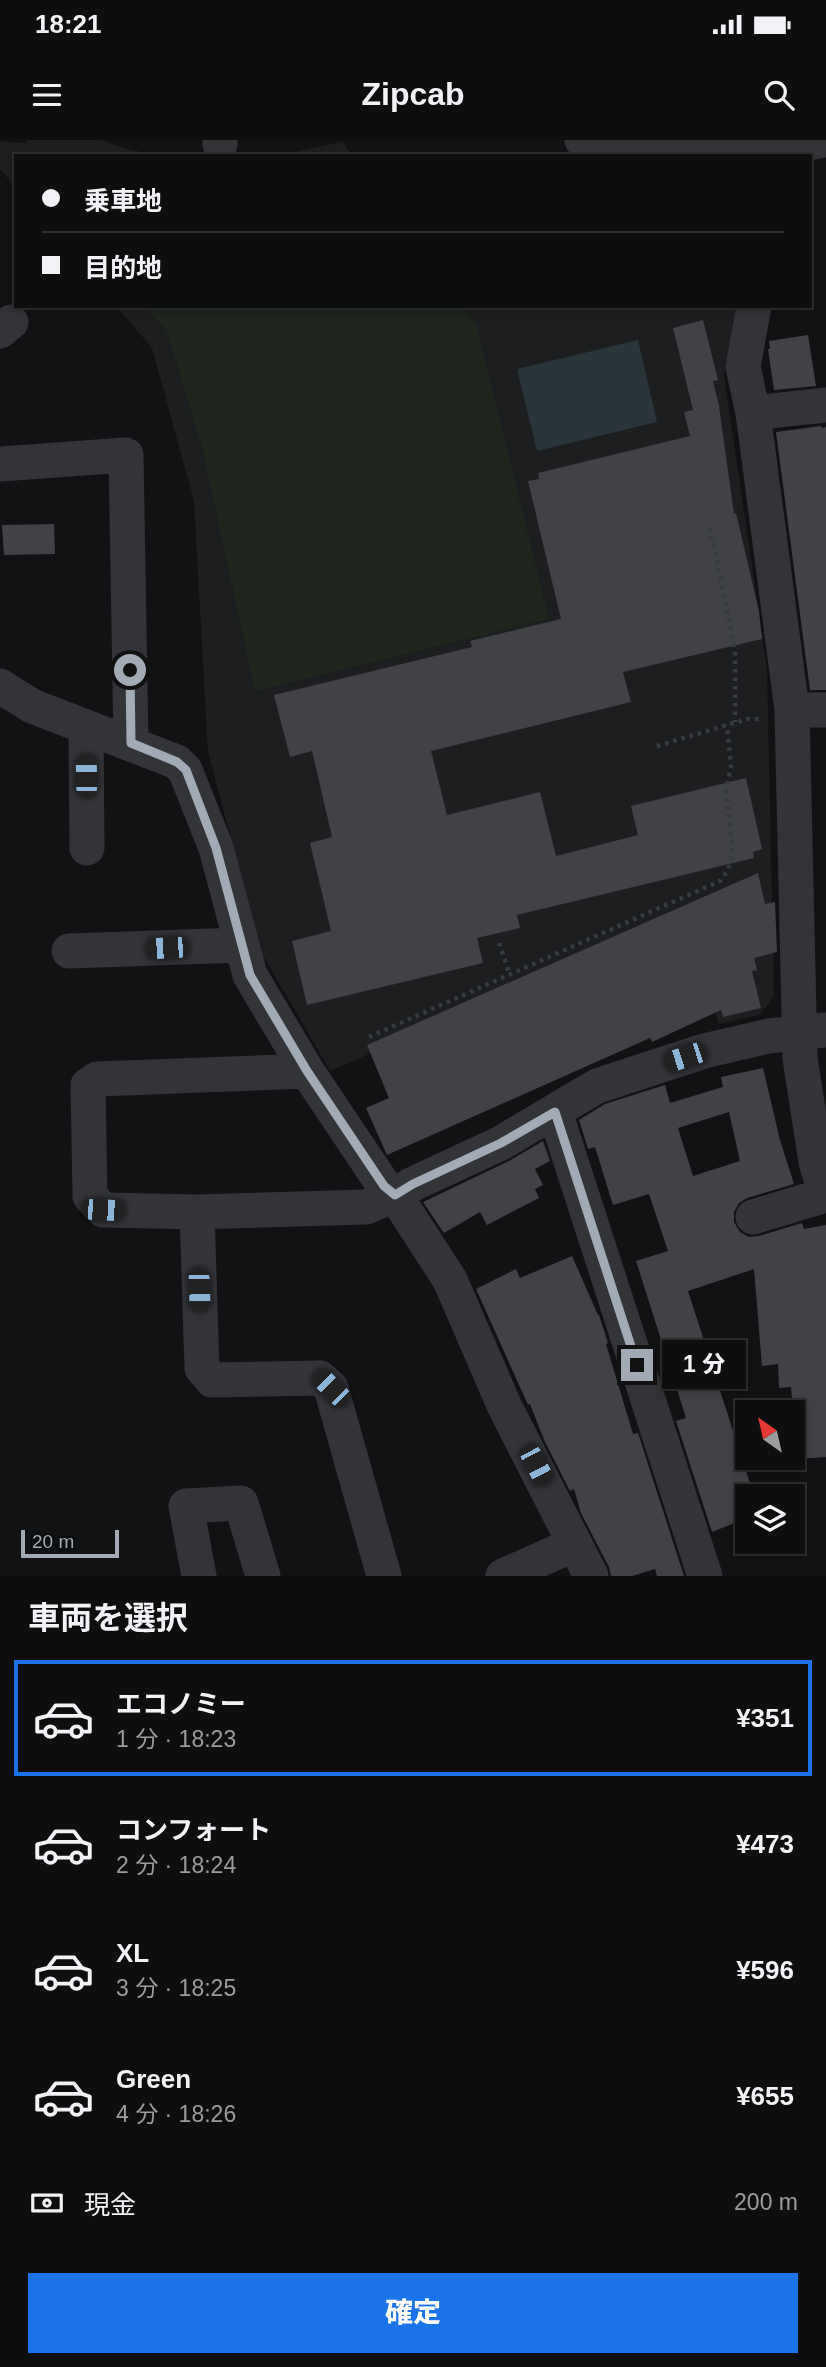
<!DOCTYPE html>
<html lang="ja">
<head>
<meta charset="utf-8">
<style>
	:root { --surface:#0d0e0e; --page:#161717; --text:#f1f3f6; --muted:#9a9c9e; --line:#2d2e2e; --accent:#1a73e8 }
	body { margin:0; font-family:Arial,"Noto Sans JP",sans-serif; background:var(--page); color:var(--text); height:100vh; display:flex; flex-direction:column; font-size:26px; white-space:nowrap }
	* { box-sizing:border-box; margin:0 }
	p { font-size:23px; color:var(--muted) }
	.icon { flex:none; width:38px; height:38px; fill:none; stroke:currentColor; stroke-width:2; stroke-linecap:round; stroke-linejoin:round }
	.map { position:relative; height:1436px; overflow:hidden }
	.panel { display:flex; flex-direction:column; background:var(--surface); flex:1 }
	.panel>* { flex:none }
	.top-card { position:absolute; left:14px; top:14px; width:798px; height:154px; border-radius:0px; box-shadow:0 4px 10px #0003,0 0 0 2px var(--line); display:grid; align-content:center; height:154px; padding:0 28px; background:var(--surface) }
	.needle { width:46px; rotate:326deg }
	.buttons { position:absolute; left:735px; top:1260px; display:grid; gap:14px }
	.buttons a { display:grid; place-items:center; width:70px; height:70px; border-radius:0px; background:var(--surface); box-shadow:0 4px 10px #0003,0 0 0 2px var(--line); font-size:35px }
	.scale { position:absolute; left:21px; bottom:18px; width:98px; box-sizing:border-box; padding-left:7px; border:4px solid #a2abb5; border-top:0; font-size:19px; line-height:24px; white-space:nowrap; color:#a2abb5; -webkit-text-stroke:5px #0c0d0e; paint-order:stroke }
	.end { position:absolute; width:32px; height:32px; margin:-16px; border:9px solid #a2abb5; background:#111; box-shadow:0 0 0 4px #111 }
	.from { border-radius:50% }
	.bubble { position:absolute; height:49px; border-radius:0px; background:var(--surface); box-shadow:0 4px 10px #0003,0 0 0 2px var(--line); font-size:23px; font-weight:800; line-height:49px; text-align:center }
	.car { position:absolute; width:21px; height:42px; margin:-21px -10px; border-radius:9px; box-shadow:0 0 5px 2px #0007; background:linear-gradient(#222 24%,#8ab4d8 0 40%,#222 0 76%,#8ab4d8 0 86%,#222 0) }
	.top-card b { display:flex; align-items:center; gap:24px; height:66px; font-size:26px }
	.top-card b+b { border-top:2px solid var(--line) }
	.top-card i { width:18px; height:18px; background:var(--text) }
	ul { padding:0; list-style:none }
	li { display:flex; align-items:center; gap:21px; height:116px; margin:0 14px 10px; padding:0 14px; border:4px solid transparent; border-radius:0px }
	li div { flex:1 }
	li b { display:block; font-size:26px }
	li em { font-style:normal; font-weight:800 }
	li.on { border-color:var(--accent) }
	li>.icon { width:63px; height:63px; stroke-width:1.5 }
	h2 { padding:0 28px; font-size:32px; line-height:84px }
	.pay { display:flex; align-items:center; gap:18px; height:77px; padding:0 28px; font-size:26px }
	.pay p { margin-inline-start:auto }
	.cta { display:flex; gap:14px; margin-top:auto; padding:14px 28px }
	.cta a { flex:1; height:80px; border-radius:0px; background:var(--accent); color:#fff; font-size:28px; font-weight:800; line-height:80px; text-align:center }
	.status { display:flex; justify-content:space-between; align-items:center; height:49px; padding:0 35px; background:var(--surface); direction:ltr }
	.status svg { height:19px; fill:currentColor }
	header { display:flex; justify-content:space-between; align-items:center; height:91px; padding:0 28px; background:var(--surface); font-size:32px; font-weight:800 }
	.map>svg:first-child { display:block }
	.built { fill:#1d1e20 }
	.green { fill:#1e261e }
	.water { fill:#293539 }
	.building { fill:#404246; fill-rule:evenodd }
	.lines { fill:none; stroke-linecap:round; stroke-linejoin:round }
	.path { stroke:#383b3f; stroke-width:4.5; stroke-dasharray:3.5 5; stroke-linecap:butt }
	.minor { stroke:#323438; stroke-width:35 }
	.route { stroke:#a2abb5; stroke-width:9 }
</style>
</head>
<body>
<div class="status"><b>18:21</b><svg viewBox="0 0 49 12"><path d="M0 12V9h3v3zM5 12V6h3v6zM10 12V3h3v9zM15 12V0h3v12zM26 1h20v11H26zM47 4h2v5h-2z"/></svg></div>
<header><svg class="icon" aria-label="menu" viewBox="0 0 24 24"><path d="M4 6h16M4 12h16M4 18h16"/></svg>Zipcab<svg class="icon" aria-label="search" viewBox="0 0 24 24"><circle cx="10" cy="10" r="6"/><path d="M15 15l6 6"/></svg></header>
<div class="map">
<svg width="826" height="1436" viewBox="0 0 826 1436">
	<rect width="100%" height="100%" fill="#111213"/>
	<path class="built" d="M27,0H101L123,8L161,16H16V48L0,29V2L26,3Z
		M342,2L353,16H273H274Z
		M116,166H737L724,235L767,529L774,856L759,875L719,884L680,778L330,931L261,812L208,612L194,361L152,208Z"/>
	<path class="green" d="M144,166H461L476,185L549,479L255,551L203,311L166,189Z"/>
	<path class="water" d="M638,200L657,282L537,311L517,229Z"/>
	<path class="building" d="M703,180L718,240L713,241L719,266L734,374L736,373L759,471L762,499L623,532L631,562L431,611L447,675L540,652L556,716L638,695L631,666L746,638L762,709L753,712L754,718L517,775L520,788L477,798L483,823L307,865L292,801L331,791L310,703L332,697L312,611L290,617L274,555L472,507L470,501L561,479L528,341L539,339L538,333L690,296L684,272L693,270L673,188Z
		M808,195L816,246L774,250L768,209H770L769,201Z
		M821,286L822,288L826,287V550H810L776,292Z
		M54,384L55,414L4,415L2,385Z
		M758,733L765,764L775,762L777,812L754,818L757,830L752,831L761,868L723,877L721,870L652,902L650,898L387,1015L366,968L389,958L367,905Z
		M763,928L780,1000L794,1044L747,1058L739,1063L734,1072V1082L740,1092L749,1097L759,1096L802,1083L804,1089L826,1085V1317L797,1319L791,1247L779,1248L778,1224L762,1226L754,1129L688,1151L754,1356H747V1378L712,1392L676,1281L686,1278L636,1121L668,1111L649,1054L613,1065L595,1007L588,1009L579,980L605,964L665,945L670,963L723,947L721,937ZM729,972L740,1021L693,1036L678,988Z
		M543,1001L550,1021L535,1029L543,1045L535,1049L539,1058L487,1085L480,1072L444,1093L423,1062L509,1021Z
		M572,1116L598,1175H599L608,1203L606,1204L633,1294L638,1293L684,1436H657L655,1429L632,1436H611L609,1427L581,1373L574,1349L570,1351L545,1302L530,1264L528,1265L476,1149L516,1129L520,1138Z"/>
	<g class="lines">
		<path class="path" d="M710,387L735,510V582
			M657,606L747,579H761
			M499,803L510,835
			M369,897L720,741L728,730L733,714L726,649L731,627L727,585"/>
		<path class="minor" d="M582,0L785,7L824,0
			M220,4V0
			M754,166L743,227L753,273L792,570L800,918L816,1022L826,1055
			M0,191L11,182
			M753,273L826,265
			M0,324L126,315L131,603
			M0,546L32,566L177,622L185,630L216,708L250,835L307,931L384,1046L395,1055L450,1140L504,1265L591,1436
			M792,570H826
			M86,588L87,708
			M69,811L241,805
			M307,931L97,939L88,945L90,1056L103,1070L197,1072L366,1067L395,1055L413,1044L501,1003L597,946L704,911L769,896L826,890
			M555,972L705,1436
			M197,1072L202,1228L212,1240L320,1238L331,1248L384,1436
			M753,1077L826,1055
			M199,1436L186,1366L241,1363L263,1436
			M503,1436L575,1404"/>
	</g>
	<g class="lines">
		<path class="route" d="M130,530L131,603L177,622L186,630L216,708L250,835L307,931L384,1046L395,1055L413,1044L501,1003L555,972L637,1225"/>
	</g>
</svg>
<div class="buttons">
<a><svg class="needle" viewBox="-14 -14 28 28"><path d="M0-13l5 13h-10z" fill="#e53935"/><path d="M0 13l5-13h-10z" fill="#9a9c9e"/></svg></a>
<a><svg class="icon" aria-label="layers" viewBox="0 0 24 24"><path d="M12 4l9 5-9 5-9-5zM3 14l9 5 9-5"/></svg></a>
</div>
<div class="scale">20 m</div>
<i class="end from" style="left:130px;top:530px"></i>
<i class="end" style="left:637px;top:1225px"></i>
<div class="bubble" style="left:662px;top:1200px;width:84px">1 分</div>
<i class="car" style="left:86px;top:636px;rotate:359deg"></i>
<i class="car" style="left:167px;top:808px;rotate:268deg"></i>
<i class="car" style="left:685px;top:917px;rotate:252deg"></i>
<i class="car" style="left:103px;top:1070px;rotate:92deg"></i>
<i class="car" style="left:199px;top:1150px;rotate:178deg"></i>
<i class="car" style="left:331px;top:1248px;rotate:315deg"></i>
<i class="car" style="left:536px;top:1325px;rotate:152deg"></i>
<div class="top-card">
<b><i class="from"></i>乗車地</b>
<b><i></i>目的地</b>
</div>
</div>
<section class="panel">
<h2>車両を選択</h2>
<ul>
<li class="on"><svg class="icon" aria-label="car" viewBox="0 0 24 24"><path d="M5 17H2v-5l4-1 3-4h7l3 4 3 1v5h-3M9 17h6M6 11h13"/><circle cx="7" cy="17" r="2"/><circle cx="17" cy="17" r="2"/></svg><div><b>エコノミー</b><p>1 分 · 18:23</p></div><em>¥351</em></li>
<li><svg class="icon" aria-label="car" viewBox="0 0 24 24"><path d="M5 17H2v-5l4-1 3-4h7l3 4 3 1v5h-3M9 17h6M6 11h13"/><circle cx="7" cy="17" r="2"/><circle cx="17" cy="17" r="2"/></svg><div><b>コンフォート</b><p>2 分 · 18:24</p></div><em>¥473</em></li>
<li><svg class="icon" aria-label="car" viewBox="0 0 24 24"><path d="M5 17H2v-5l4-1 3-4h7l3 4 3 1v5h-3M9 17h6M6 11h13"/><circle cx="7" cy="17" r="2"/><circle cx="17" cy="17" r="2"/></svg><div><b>XL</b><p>3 分 · 18:25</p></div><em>¥596</em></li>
<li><svg class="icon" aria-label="car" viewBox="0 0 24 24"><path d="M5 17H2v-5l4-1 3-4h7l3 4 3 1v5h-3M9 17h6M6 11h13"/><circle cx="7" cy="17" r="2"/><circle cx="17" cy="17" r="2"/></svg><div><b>Green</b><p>4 分 · 18:26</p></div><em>¥655</em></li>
</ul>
<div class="pay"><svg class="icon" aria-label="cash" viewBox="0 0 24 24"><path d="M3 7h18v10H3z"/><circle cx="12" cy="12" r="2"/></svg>現金<p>200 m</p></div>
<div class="cta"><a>確定</a></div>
</section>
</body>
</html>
